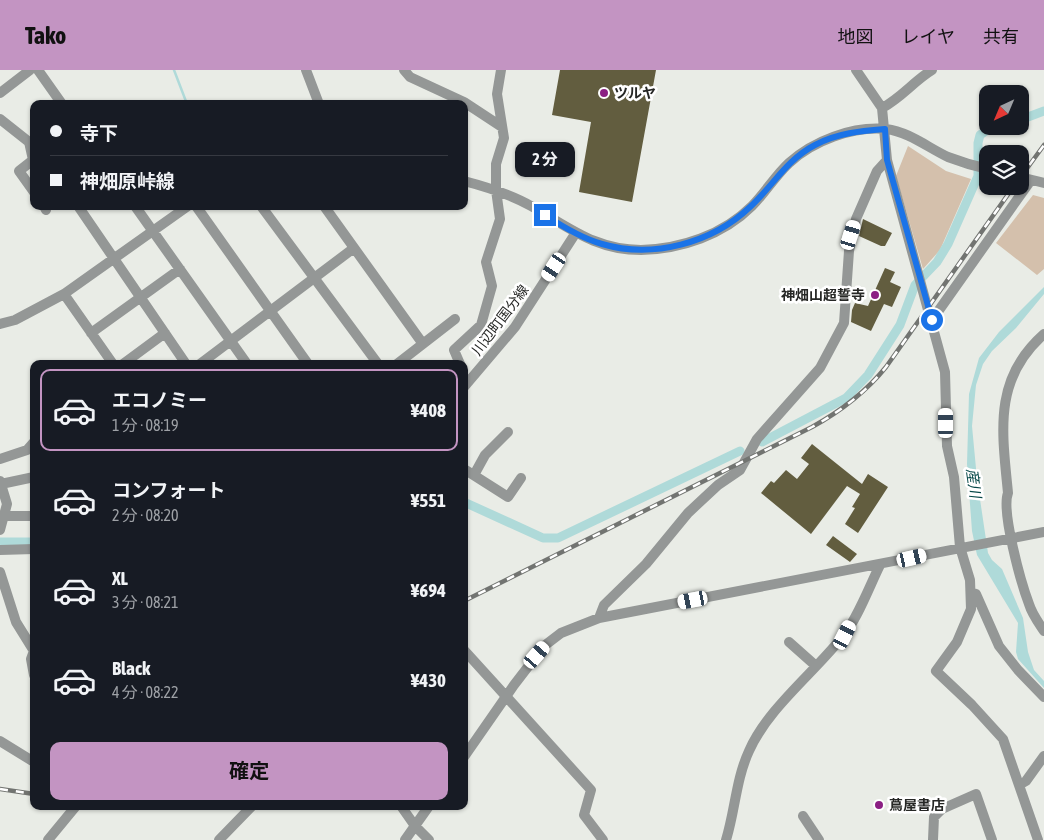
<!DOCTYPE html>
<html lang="ja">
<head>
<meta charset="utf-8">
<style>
	:root { --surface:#171b24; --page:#242831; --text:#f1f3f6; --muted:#9ea1a6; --line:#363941; --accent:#c394c2 }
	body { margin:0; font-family:"Asap Condensed","Noto Sans JP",sans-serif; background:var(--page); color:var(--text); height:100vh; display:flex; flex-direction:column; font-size:19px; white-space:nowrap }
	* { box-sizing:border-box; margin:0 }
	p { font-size:16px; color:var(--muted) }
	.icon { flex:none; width:28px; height:28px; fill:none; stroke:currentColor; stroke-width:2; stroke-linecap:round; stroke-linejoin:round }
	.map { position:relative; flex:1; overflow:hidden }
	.side { position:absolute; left:30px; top:290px; width:438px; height:450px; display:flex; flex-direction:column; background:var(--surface); border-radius:10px; box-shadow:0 1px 4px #0004 }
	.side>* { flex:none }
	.guide { position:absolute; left:30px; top:30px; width:438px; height:110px; border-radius:10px; box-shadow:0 1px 4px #0004; display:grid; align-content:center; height:110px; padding:0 20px; background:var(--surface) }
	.needle { width:32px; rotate:224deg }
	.fabs { position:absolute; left:979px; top:15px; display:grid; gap:10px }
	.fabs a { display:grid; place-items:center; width:50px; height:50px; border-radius:10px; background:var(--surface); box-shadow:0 1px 4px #0004; font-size:25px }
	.end { position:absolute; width:22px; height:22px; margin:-11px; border:6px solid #1a73e8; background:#fff; box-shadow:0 0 0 2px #fff }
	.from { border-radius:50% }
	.bubble { position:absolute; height:35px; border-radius:10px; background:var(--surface); box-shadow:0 1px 4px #0004; font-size:16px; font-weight:700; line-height:35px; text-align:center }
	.car { position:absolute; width:15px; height:30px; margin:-15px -8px; border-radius:6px; box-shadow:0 0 4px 1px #0007; background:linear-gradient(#fff 24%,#345 0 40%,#fff 0 76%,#345 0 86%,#fff 0) }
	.guide b { display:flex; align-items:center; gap:18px; height:48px; font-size:19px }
	.guide b+b { border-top:1px solid var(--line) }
	.guide i { width:12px; height:12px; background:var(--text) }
	ul { padding:9px 0 0; list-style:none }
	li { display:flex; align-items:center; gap:15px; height:82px; margin:0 10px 8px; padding:0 10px; border:2px solid transparent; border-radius:10px }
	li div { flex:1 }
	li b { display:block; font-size:19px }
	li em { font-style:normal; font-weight:700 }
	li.on { border-color:var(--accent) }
	li>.icon { width:45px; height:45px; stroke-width:1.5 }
	.primary-button { display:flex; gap:10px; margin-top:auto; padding:10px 20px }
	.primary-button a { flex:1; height:58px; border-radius:10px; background:var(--accent); color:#111; font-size:20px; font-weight:700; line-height:58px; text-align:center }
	header { display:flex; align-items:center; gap:30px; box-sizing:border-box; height:70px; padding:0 25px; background:var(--accent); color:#111 }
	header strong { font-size:24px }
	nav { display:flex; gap:28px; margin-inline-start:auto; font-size:18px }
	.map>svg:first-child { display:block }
	.green { fill:#d4c0ac }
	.water { fill:#afdad9 }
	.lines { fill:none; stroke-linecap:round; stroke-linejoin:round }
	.stream { stroke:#afdad9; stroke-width:2.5 }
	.canal { stroke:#afdad9; stroke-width:9 }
	.building { fill:#625d3f }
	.minor { stroke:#949796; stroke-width:10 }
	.rail-casing { stroke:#727471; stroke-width:4.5 }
	.rail { stroke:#fff; stroke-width:2.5; stroke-dasharray:8; stroke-linecap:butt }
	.route { stroke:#1a73e8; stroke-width:6 }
	.poi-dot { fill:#8b1f83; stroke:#fff; stroke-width:2 }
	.labels { text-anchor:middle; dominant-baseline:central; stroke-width:5; stroke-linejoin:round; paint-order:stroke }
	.poi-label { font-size:14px; font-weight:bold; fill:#262725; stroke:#fff; text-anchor:start }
	.street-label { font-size:14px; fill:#262725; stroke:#fff }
	.water-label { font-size:15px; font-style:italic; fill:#064848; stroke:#fff }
</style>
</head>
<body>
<header>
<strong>Tako</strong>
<nav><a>地図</a><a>レイヤ</a><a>共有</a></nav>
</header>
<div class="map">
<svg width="1044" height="770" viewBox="0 0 1044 770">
	<rect width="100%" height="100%" fill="#e9ece6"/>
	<path class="green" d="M908,76L946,101L971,109L940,180L923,199L896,106Z
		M1033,125L1044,128V199L1037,205L996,173Z"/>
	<path class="water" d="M1044,217V224L1016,258L992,281L983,294L976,315L972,356L977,409L988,483L992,490L1002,499L1023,548L1028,582L1034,600L1044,611V618L1018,589L1016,582L1018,553L977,485L972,461L967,394L969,324L979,288L999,262Z"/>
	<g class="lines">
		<path class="stream" d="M174,0L187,34"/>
		<path class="canal" d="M1020,50L1044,41
			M762,372L846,328L868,305L900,255L915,215L937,192L948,174L978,106V73L980,65L987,60L998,56
			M464,432L543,468H558L740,381
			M1,472H34"/>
	</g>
	<path class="building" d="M560,0H656L632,132L579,122L591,52L552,45Z
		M863,149L892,163L885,176H881L859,166Z
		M885,198L895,202L890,212L901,217L892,237L884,234L871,261L851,252L852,240L855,233L868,236Z
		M812,374L862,414L868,404L888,417L858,463L845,454L855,438L852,437L860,424L847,416L811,464L761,423L771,411L774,413L786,400L797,409L809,394L801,388Z
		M833,466L857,484L850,492L826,475Z"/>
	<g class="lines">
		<path class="minor" d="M38,0L62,34
			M306,0L319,34
			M404,0L410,7L464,32L502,57
			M856,0L882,38L887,90L945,302L947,376L954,407L960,477L970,510L971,539L957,572L936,601L972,635L1003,669L1038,770
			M0,23L30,0
			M882,38C901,28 914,11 932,0
			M0,49L29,72L33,90L19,101L34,122
			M1020,107L1044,113
			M464,111C487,117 510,124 531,136C569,157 595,180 641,180C681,179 723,165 752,136C765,123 775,106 789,93C813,71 852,56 886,59C909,62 927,77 948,87C961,92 974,96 988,99
			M44,136L46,140
			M78,136L186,294
			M135,136L247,294
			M196,136L308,294
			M261,136L378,294
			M324,136L423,274
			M64,224L113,294
			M932,250L1031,110
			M0,254L15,250L64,224L188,136
			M91,263L180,199
			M1044,264C993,309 1002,361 1008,423C1001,441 1021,513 1029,534C1032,544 1038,552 1044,561
			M123,294L165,263
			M200,294L354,178
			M397,294L455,249
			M460,294L454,280L481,255L492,216L486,192L500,149L496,120V94L504,68L497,24L501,0
			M464,317L515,257L575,164
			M0,389L27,380L34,372
			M464,399L508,427L521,408
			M474,405L485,385L508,362
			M0,411L7,434L0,460
			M1,414L34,407
			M5,446H34
			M0,480L34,479
			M0,502L16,552L34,581L31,589L34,605
			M971,523L976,524L999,576L1018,600L1044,627
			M599,548L604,535L646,494L688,443L718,415L740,400L757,369L820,298L844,253L849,181L856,149L877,101L887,90
			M789,572L816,596
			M464,580L591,720L584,745L603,770
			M0,671L34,692
			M464,687L514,615L544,576L561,563L599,548L1044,462
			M1019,715L1026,711L1044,686
			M401,736L415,756L429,770
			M803,746L819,770
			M48,770L76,736
			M219,770L252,736
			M405,770L429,736
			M726,770C735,741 736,709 749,681C768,638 814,603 843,566C857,550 870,515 880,495
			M933,770L934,747L942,739L976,724L992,770"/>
		<defs>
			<path id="rail" d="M1020,108L1044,75
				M464,531L812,357C841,341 865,323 886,297L1014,116
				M0,719L34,724"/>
		</defs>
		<use href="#rail" class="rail-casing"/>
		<use href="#rail" class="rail"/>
	</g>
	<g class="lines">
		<path class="route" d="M545,145C563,157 581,168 602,174C653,189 712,173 750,137C773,116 786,90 815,75C837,63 861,61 885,59L887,90L932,250"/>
	</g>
	<g class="poi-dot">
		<circle cx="604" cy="23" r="5"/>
		<circle cx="875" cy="225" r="5"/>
		<circle cx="879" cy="735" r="5"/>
	</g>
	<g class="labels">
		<g class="poi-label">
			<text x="614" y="23">ツルヤ</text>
			<text x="865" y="225" text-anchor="end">神畑山超誓寺</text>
			<text x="889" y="735">蔦屋書店</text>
		</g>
		<g class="street-label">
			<text transform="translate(500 250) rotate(-53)">川辺町国分線</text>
		</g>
		<g class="water-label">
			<text transform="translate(974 413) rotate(82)">産川</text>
		</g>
	</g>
</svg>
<div class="fabs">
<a><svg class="needle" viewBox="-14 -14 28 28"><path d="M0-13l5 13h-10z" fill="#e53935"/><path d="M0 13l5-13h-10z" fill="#9ea1a6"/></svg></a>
<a><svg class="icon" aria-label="layers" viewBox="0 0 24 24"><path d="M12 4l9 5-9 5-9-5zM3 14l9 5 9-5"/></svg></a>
</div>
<i class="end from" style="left:932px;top:250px"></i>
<i class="end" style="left:545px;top:145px"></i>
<div class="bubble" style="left:515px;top:72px;width:60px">2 分</div>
<i class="car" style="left:851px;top:165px;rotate:17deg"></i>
<i class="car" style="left:554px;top:197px;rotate:213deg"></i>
<i class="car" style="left:946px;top:353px;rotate:0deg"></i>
<i class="car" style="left:912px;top:488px;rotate:77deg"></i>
<i class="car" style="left:693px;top:530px;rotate:259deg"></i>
<i class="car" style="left:845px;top:565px;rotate:27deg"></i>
<i class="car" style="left:537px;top:585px;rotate:41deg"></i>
<div class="guide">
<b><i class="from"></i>寺下</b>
<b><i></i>神畑原峠線</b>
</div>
<section class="side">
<ul>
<li class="on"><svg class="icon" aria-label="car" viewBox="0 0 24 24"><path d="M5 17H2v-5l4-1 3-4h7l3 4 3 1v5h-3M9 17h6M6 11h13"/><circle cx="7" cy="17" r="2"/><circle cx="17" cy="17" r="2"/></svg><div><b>エコノミー</b><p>1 分 · 08:19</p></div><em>¥408</em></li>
<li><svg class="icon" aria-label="car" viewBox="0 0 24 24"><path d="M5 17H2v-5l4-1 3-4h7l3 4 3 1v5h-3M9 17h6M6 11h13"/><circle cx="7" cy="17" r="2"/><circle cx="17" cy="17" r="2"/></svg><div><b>コンフォート</b><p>2 分 · 08:20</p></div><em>¥551</em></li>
<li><svg class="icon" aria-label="car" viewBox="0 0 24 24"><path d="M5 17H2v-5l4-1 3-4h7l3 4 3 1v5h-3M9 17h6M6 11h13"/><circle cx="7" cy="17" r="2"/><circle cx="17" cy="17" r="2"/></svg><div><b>XL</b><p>3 分 · 08:21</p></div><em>¥694</em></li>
<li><svg class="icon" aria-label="car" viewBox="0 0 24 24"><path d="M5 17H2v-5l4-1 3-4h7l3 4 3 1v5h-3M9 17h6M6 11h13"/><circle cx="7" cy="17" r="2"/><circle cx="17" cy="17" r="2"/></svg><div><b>Black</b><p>4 分 · 08:22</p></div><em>¥430</em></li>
</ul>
<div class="primary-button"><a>確定</a></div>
</section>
</div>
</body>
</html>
